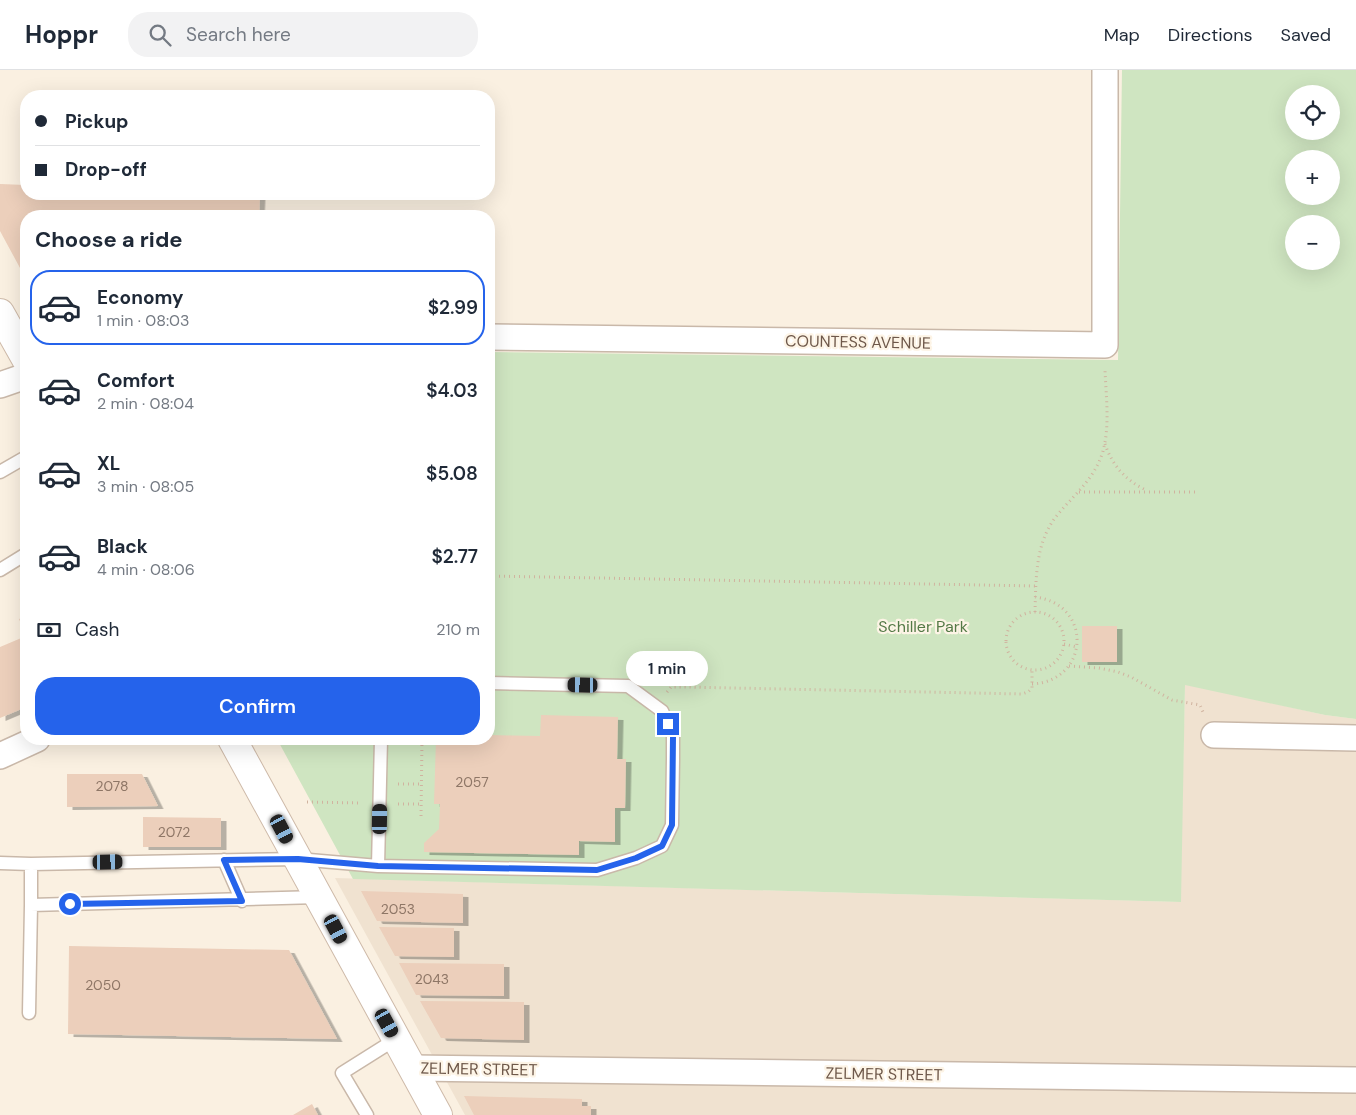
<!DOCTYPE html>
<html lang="en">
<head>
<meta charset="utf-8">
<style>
	:root { --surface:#fff; --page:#f2f2f3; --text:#1f2937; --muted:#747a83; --line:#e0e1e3; --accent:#2563eb }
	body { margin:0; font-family:"DM Sans",sans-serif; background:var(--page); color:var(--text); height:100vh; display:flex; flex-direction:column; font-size:19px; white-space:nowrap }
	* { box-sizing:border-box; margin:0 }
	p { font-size:16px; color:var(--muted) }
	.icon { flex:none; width:28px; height:28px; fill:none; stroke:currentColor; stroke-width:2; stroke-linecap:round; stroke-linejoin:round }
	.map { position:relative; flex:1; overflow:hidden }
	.details { position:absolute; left:20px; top:140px; width:475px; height:535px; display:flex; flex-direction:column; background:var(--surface); border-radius:20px; box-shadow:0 5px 20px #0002 }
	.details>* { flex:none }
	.hud { position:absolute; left:20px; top:20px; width:475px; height:110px; border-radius:20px; box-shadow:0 5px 20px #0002; display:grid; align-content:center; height:110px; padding:0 15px; background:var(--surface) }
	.buttons { position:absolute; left:1285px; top:15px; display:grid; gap:10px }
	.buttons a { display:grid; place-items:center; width:55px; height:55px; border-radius:50%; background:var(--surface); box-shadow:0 5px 20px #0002; font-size:25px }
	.end { position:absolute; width:22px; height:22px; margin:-11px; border:6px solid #2563eb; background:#fff; box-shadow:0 0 0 2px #fff }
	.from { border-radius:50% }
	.bubble { position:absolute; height:35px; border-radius:18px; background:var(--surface); box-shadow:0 5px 20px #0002; font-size:16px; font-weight:600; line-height:35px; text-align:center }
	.car { position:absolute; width:15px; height:30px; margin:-15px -8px; border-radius:6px; box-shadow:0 0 4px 1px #0007; background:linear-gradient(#222 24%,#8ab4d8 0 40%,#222 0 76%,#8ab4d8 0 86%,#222 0) }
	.hud b { display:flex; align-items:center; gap:18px; height:48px; font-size:19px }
	.hud b+b { border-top:1px solid var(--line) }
	.hud i { width:12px; height:12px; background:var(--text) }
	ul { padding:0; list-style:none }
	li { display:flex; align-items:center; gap:15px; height:75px; margin:0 10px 8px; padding:0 5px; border:2px solid transparent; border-radius:20px }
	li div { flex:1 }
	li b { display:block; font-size:19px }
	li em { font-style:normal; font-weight:600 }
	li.on { border-color:var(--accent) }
	li>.icon { width:45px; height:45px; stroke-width:1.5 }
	h2 { padding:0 15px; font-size:22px; line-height:60px }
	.pay { display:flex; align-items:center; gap:12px; height:55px; padding:0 15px; font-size:19px }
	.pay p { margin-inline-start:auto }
	.button { display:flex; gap:10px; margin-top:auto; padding:10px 15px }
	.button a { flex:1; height:58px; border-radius:20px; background:var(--accent); color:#fff; font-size:20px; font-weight:600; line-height:58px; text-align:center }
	header { display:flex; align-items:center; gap:30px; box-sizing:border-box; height:70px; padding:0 25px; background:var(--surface); border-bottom:1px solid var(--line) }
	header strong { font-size:24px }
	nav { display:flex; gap:28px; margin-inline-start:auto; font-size:18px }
	.search { width:350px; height:45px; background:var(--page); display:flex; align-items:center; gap:12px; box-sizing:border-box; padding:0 18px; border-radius:20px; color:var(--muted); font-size:19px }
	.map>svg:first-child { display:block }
	.residential { fill:#f0e2d0 }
	.green { fill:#cfe5c1; fill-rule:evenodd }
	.building { fill:#eccfbb; filter:url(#shadow) }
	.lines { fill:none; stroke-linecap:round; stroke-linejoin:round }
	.lane-casing { stroke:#c9b8a9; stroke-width:15 }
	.street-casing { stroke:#c9b8a9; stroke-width:28 }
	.secondary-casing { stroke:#cebaa9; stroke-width:30 }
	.path { stroke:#d0b39f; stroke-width:3; stroke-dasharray:1 4; stroke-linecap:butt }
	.lane { stroke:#fff; stroke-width:12 }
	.street { stroke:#fff; stroke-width:25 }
	.secondary { stroke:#fff; stroke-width:28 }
	.route { stroke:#2563eb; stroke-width:6 }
	.labels { text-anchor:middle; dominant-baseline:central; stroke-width:4.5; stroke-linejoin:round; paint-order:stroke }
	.number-label { font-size:14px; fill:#8e7666 }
	.street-label { font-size:16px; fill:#6e584a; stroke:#fdf4e6 }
	.park-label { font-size:16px; fill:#547946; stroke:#fdf4e6 }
</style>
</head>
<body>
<header>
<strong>Hoppr</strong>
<div class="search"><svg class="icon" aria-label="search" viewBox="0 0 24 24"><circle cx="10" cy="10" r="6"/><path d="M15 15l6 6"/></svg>Search here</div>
<nav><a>Map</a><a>Directions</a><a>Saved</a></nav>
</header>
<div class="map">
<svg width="1356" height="1045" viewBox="0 0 1356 1045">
	<defs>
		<filter id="shadow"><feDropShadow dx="5.5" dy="3" stdDeviation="0" flood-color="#0004"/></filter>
	</defs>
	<rect width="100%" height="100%" fill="#faf0e1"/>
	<path class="residential" d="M1185,614L1325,645L1356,649V1045H465L335,808L1180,832Z"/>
	<path class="green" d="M1122,0H1356V649L1325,645L1185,615L1181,832L353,809L277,669H489V282L1118,290ZM1294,24H1331V61H1294ZM1294,89H1331V126H1294ZM1294,154H1331V191H1294Z"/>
	<path class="building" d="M0,114L26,115V124H260L259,146H26V209L0,161Z
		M26,546V637L0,648V577L26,566L19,549Z
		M1082,556H1117V592H1082Z
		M541,645L618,647L617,689H626L625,738H615V772L579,771V785L424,782V773L439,759L440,734H434L436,669H489V665L540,666Z
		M67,704H142L158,736L67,737Z
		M143,747L221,748V777H143Z
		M361,821L463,824V853L377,851Z
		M379,857L454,858V887L395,886Z
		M69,876L289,880L337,969L68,964Z
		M399,893L504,894V926L416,925Z
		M420,931L524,932V970L441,968Z
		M464,1026L582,1029V1036H591V1045H474Z
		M312,1034L318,1045H293Z"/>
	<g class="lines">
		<defs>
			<path id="lane" d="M0,402L26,387
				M0,500L26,484
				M224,790L242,831
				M0,793L31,794
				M378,796L381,669
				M31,835V794L298,789L378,796L597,800L636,788L662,776L672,755L673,689V666L662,641L628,616L489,613
				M29,943L31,835L319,827
				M367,1045L342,1003L396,969"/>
			<path id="street" d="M489,267L1105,275V0
				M0,315L26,306
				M1214,665L1356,668
				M0,686L37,669
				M412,998L1356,1010"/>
			<path id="secondary" d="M0,243L26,289
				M232,669L438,1045"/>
		</defs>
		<use href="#lane" class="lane-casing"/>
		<use href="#street" class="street-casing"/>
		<use href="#secondary" class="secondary-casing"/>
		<path class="path" d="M1105,374C1112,395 1126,411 1146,420
			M1079,422H1195
			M489,506L1036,516
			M1035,542C1036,508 1035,470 1059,443C1076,423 1095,408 1103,381C1110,356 1106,326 1105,300
			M1006 571a29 29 0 1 1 58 0a29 29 0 1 1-58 0Z
			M1064,574L1077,577
			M1069,596L1099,598L1118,602L1131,607L1172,630L1200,635L1203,642
			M1032,614C1090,611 1093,534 1035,527
			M667,622L671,617H685L1022,624L1028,622L1032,618V599
			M398,714H421
			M307,732L362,733
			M398,734H421
			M421,746L422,669"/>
		<use href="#lane" class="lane"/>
		<use href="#street" class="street"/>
		<use href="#secondary" class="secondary"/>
	</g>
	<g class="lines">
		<path class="route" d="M70,834L242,831L224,790L298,789L378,796L597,800L636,788L662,776L672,755L673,666L668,654"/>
	</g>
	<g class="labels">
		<g class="number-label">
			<text x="472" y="712">2057</text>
			<text x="112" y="716">2078</text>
			<text x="174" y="762">2072</text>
			<text x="398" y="839">2053</text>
			<text x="432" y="909">2043</text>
			<text x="103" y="915">2050</text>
		</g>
		<g class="street-label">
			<text transform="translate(858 272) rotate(1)">COUNTESS AVENUE</text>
			<text transform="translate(479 999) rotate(1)">ZELMER STREET</text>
			<text transform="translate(884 1004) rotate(1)">ZELMER STREET</text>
		</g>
		<g class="park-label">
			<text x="923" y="556">Schiller Park</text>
		</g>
	</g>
</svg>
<div class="buttons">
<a><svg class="icon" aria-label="locate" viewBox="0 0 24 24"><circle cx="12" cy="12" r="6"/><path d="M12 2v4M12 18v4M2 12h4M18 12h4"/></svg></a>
<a>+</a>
<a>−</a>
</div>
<i class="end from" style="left:70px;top:834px"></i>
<i class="end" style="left:668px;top:654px"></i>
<div class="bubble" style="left:626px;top:581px;width:82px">1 min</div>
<i class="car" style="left:583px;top:615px;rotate:271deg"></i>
<i class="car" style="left:380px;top:749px;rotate:1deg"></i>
<i class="car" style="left:282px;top:759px;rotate:152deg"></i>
<i class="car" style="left:108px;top:792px;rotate:89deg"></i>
<i class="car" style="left:336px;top:859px;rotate:152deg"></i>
<i class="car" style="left:387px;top:953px;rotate:151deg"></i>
<div class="hud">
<b><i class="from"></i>Pickup</b>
<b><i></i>Drop-off</b>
</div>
<section class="details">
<h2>Choose a ride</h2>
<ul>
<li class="on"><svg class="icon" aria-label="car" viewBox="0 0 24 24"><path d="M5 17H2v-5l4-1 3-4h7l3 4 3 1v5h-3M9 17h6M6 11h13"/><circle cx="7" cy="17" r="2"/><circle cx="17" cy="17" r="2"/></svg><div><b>Economy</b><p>1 min · 08:03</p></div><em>$2.99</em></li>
<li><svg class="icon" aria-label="car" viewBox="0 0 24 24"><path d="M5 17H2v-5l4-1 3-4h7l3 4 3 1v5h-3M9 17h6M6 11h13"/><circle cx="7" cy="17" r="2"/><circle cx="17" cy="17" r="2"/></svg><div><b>Comfort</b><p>2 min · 08:04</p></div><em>$4.03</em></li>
<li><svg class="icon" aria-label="car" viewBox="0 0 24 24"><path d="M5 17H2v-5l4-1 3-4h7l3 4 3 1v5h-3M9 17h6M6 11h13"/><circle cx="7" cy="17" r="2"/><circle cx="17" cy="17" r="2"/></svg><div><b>XL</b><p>3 min · 08:05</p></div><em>$5.08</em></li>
<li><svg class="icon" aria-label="car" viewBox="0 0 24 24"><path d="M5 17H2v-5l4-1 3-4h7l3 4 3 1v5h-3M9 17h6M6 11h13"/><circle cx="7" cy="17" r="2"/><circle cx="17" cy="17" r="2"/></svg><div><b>Black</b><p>4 min · 08:06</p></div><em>$2.77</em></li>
</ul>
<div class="pay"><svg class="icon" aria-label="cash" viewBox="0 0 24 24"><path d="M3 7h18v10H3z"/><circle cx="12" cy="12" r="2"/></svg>Cash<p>210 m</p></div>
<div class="button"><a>Confirm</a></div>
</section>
</div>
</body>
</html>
